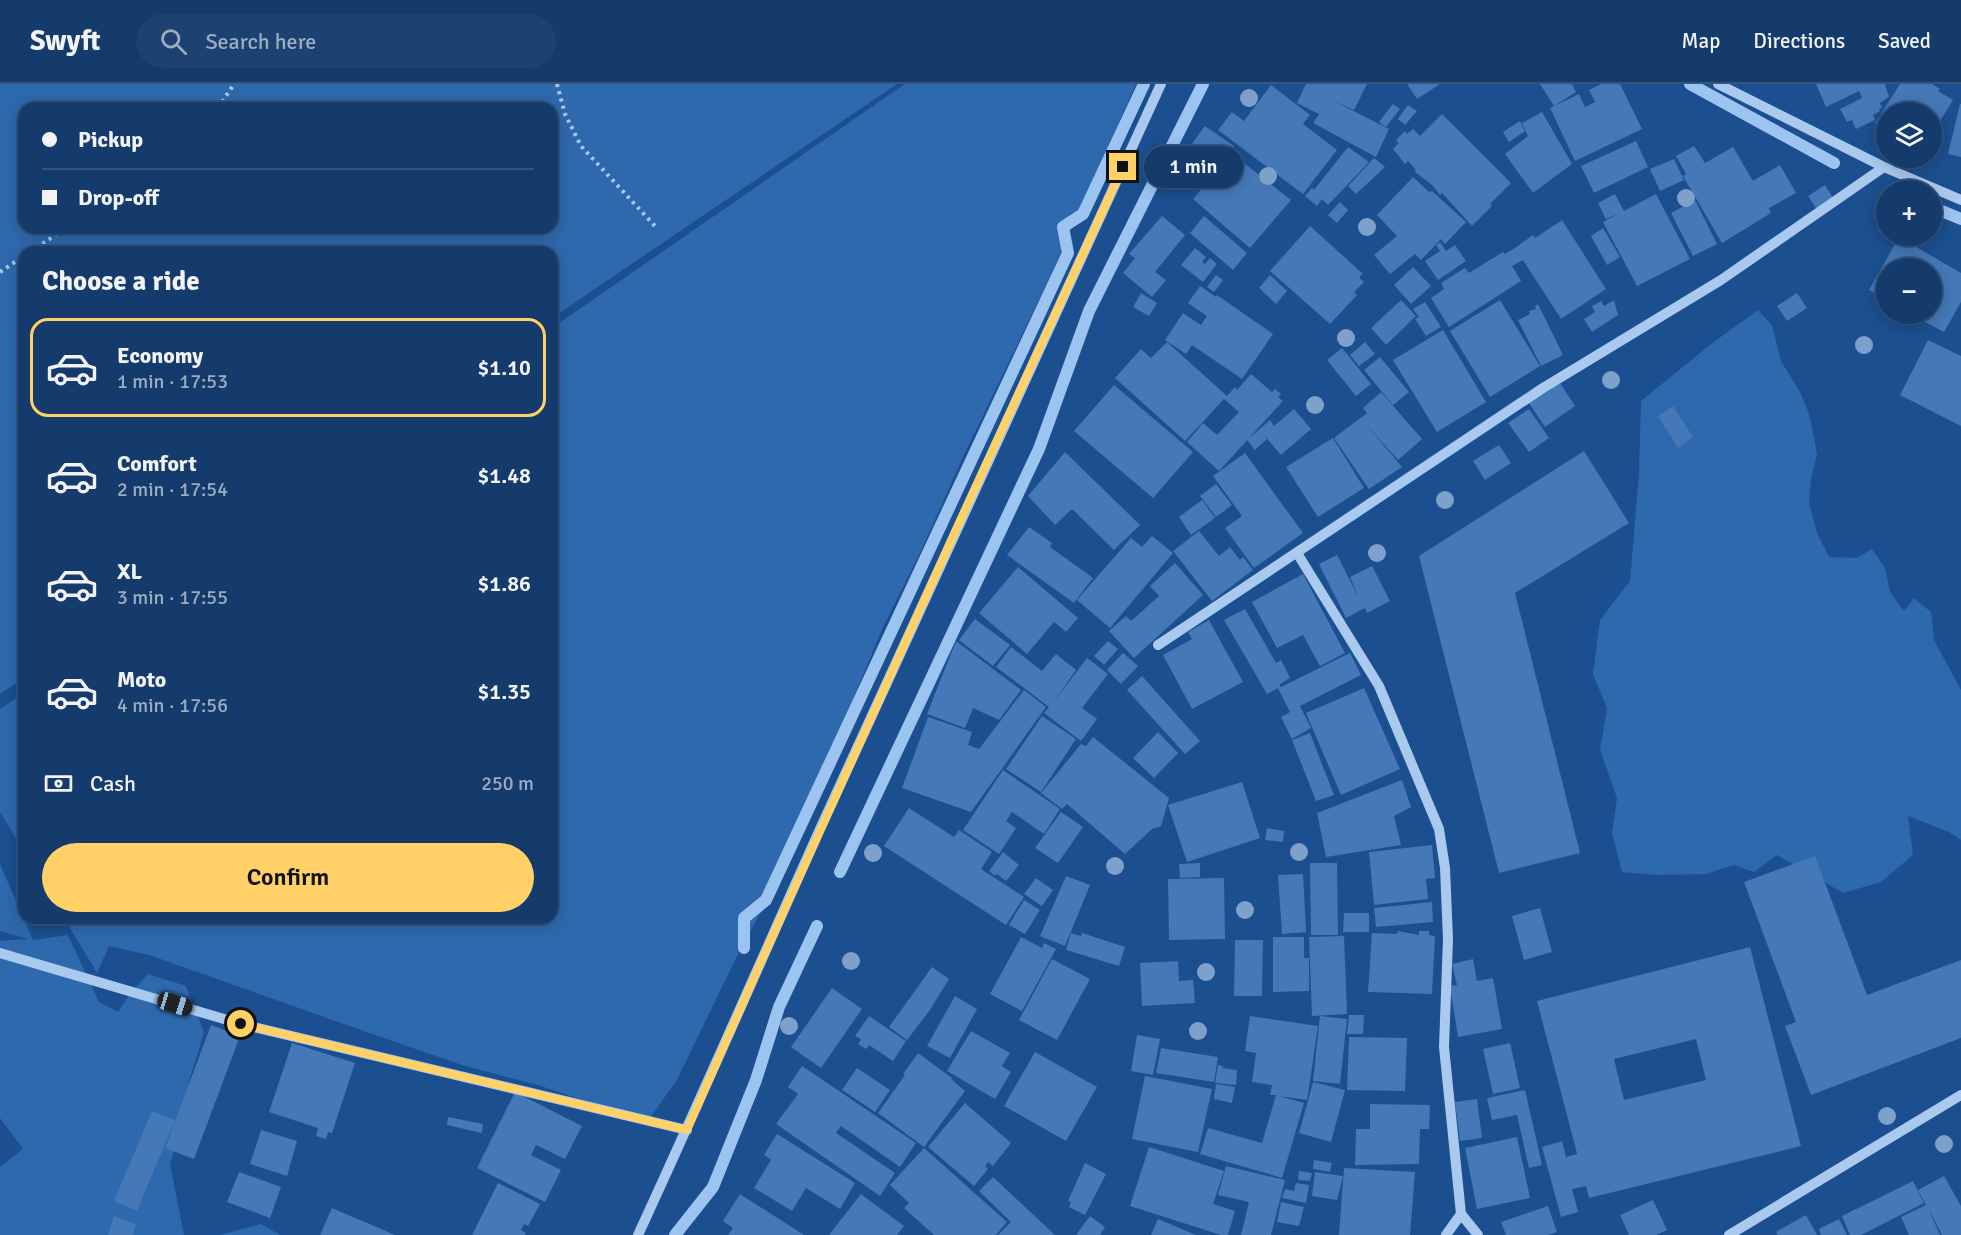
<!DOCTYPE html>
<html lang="en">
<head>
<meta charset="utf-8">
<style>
	:root { --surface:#143b6b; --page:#1d4271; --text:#f1f3f6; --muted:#9dadc1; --line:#33557e; --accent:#ffd166 }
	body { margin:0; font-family:Signika,sans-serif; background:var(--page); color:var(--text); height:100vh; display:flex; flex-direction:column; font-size:22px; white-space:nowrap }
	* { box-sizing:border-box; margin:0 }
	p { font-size:20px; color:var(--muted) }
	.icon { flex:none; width:33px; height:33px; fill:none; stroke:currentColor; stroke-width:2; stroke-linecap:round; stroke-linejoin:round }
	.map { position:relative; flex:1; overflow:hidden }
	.panel { position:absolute; left:18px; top:162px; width:540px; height:678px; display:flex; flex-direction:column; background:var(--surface); border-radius:18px; box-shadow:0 3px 15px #0003,0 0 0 2px var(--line) }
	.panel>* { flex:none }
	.banner { position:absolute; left:18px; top:18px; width:540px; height:132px; border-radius:18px; box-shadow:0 3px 15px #0003,0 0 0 2px var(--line); display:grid; align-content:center; height:132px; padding:0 24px; background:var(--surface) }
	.tools { position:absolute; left:1876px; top:18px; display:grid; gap:12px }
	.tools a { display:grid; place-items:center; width:66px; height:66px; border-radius:50%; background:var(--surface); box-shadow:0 3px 15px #0003,0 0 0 2px var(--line); font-size:30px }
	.end { position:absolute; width:27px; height:27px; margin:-14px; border:8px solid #ffd166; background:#111; box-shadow:0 0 0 3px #111 }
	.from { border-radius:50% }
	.bubble { position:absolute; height:42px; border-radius:21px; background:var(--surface); box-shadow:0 3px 15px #0003,0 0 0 2px var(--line); font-size:20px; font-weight:600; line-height:42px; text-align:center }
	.car { position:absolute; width:18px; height:36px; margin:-18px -9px; border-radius:8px; box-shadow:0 0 4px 2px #0007; background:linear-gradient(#222 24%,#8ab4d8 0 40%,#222 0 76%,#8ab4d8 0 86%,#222 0) }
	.banner b { display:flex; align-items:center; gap:21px; height:57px; font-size:22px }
	.banner b+b { border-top:2px solid var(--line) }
	.banner i { width:15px; height:15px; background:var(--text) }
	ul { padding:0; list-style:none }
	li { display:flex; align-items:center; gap:18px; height:99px; margin:0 12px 9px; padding:0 12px; border:3px solid transparent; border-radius:18px }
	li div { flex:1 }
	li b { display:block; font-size:22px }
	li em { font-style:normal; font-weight:600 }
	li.active { border-color:var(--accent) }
	li>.icon { width:54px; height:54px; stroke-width:1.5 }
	h2 { padding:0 24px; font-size:27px; line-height:72px }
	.pay { display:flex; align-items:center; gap:15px; height:66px; padding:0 24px; font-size:22px }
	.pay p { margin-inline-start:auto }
	.action { display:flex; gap:12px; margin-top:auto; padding:12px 24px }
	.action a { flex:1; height:69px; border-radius:36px; background:var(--accent); color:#111; font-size:24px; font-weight:600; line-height:69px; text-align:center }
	header { display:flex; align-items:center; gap:36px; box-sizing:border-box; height:84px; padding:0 30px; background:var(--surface); border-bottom:2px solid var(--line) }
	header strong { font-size:28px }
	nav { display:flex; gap:33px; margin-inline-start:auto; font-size:21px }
	.search { width:420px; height:54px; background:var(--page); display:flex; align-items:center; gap:15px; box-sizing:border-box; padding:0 21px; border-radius:33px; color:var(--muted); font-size:22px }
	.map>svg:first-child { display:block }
	.green { fill:#2e69ad; fill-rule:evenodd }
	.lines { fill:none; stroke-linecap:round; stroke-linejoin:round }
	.stream { stroke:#9cc4f0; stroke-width:12 }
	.building { fill:#4478b7; fill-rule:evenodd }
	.path { stroke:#a9c9ee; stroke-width:4; stroke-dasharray:3 4.5; stroke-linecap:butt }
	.minor { stroke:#a9c9ee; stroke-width:10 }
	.tree { fill:#7ea0ca }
	.route { stroke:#ffd166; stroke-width:8 }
</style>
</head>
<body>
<header>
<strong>Swyft</strong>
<div class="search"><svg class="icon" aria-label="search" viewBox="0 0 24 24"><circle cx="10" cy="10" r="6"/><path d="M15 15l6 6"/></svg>Search here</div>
<nav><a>Map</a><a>Directions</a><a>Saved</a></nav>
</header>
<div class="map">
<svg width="1961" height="1151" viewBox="0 0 1961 1151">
	<rect width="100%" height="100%" fill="#1b4f8f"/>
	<path class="green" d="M0,0H897L552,234V168H24V594L0,610ZM24,24H552V144H24Z
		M905,0H1136L1049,195L963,373L921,467L883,543L852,618L833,686L800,733L776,800L737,872L677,996L647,1038L538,1001L465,982L378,952L149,871L109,862L97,889L64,834H552V244Z
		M1758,226L1772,241L1781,277L1801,310L1810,333L1817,370L1811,395L1809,418L1817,449L1829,473L1857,474L1872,465L1885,484L1890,508L1904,527L1914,514L1931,528L1934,556L1961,606V756L1949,748L1908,732L1913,771L1881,798L1843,809L1777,771L1754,788L1734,781L1706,790L1655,791L1622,788L1612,749L1617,714L1600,666L1607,624L1593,590L1600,536L1630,497L1639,389L1641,317L1711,260Z
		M24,609V768L0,728V625Z
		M0,780L33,856L68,851L99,918L118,928L132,907L148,890L186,902L204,948L189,998L180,1049L170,1080L184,1151H0V1083L23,1065L0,1034V857L28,855L0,847Z
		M261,1140L280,1151H220Z"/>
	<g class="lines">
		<path class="stream" d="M1690,0L1834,79
			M1932,123L1961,135
			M840,788L1039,365L1089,227L1203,0
			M744,864V834L766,816L1068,169L1063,143L1083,130L1144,0
			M675,1151L713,1103L756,996L779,923L817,842"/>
	</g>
	<path class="building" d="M1306,0H1367L1354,26L1332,16L1389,45L1376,73L1313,39L1319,30L1297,19Z
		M1407,0H1440L1417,15Z
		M1540,0H1572L1576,8L1554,22Z
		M1601,0H1620L1642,45L1575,77L1550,24L1579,10L1585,23L1595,18L1589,6Z
		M1816,0H1885L1889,13L1880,19L1882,24L1879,25L1880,27L1873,31L1875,36L1856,45L1852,36L1847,38L1840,25L1862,14L1859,7L1826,23Z
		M1900,0H1932L1940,5L1938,7L1953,16L1932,50V28H1887V46L1875,39Z
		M1271,1L1310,31L1303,40L1337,66L1303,110L1218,46L1232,28L1244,37Z
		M1393,20L1400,25L1386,43L1379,38Z
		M1960,20H1961V73L1948,70Z
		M1408,21L1417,27L1405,41L1398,35Z
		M1542,28L1572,80L1533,109L1505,70L1528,52L1522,39Z
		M1442,30L1511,99L1490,120L1492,122L1472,142L1442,109L1440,111L1432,101L1414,87L1416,86L1408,77L1405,80L1393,65L1399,59L1396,56L1405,47L1407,50L1413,45L1420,52Z
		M1520,37L1525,47L1509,58L1503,48Z
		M1205,42L1234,62L1214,89L1185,69Z
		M1636,57L1648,83L1594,109L1581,82Z
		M1694,62L1705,79L1733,63L1753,97L1780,81L1796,109L1769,124L1771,129L1722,159L1683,92L1686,90L1676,72Z
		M1348,63L1369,78L1328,121L1322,115L1317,122L1305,112L1312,104L1314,106Z
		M1374,74L1385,83L1356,110L1348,102Z
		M1239,75L1291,116L1250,164L1193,115L1220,83L1227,89Z
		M1674,75L1684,96L1660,107L1650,85Z
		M1413,93L1429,108L1432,107L1466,138L1445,160L1441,155L1421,176L1415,170L1390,190L1374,171L1397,152L1377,131Z
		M1825,101L1833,114L1816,124L1808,112Z
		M1615,110L1624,127L1656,110L1690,175L1637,202L1603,138L1618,130L1606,135L1598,119Z
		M1695,116L1717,160L1693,172L1671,129Z
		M1340,118L1348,126L1337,139L1328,131Z
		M1162,132L1185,151L1155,188L1166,196L1152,213L1123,189L1135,174L1129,170Z
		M1204,132L1247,169L1233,186L1190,149Z
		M1562,136L1606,205L1561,235L1523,176L1512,182L1521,197L1449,243L1431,214L1444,205L1441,199L1465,184L1469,189L1503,168L1505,170L1515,164L1533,151L1535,154Z
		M1310,142L1363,190L1359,193L1364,198L1354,208L1357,211L1330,240L1270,187Z
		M1603,144L1620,173L1607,181L1591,152Z
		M1899,153L1961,189V218L1944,248L1910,230H1932V184H1887V216L1869,206Z
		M1440,158L1446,167L1455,161L1466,177L1438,196L1425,177L1440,167L1436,161Z
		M1195,164L1206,173L1202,178L1205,180L1210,174L1217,180L1203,198L1181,181Z
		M1413,183L1431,202L1411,220L1394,201Z
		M1216,191L1223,196L1214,208L1207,203Z
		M1270,191L1287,207L1276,220L1259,204Z
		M1200,202L1216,213L1217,211L1273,250L1242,295L1192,261L1186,270L1165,256L1183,229L1201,241L1207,232L1188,219Z
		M1141,209L1157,219L1149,232L1133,223Z
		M1797,209L1807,224L1787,237L1777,222Z
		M1401,216L1416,232L1386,261L1371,244Z
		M1500,216L1540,282L1490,313L1450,247Z
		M1614,216L1618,231L1592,248L1584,235L1595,228L1592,222L1601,217L1604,222Z
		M1425,218L1441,243L1426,252L1415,235L1419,233L1413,225Z
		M1538,220L1563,271L1541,282L1518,236L1530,230L1529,227L1536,225L1535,222Z
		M1443,246L1486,318L1437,348L1393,276Z
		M1928,256L1961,272V342L1900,311Z
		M1167,258L1227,312L1235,303L1237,306L1251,290L1272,308L1275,305L1281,310L1278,313L1283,317L1219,387L1187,358L1203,339L1217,351L1239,328L1224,315L1185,357L1115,294L1141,265L1151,274Z
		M1365,258L1375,270L1359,282L1350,271Z
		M1342,264L1371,300L1356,312L1327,276Z
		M1380,273L1409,308L1393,321L1364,286Z
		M1560,299L1575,322L1545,343L1529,319Z
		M1114,301L1193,368L1153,414L1074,347Z
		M1381,308L1422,355L1398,376L1364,338L1402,383L1369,405L1334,354L1367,329L1363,324Z
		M1673,322L1693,353L1678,364L1658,332Z
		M1294,325L1311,345L1281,371L1263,350L1267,355L1255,366L1247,356L1270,336L1274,342Z
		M1529,325L1549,354L1529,368L1508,339Z
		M1333,354L1364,404L1318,433L1286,383Z
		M1499,361L1511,379L1485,396L1473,377Z
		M1584,367L1629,439L1515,509L1580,769L1499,789L1419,472Z
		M1065,368L1140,441L1114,466L1072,425L1055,441L1028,412Z
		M1245,369L1303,449L1254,484L1225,444L1242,432L1213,392Z
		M1216,400L1232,421L1216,433L1200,412Z
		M1202,416L1215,434L1191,451L1179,433Z
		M1029,443L1052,459L1050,463L1093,494L1074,519L1007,471Z
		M1199,447L1219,472L1230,463L1240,476L1243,473L1253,486L1212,517L1173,467Z
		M1152,452L1173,469L1110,544L1077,516L1131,454L1142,463Z
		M1337,471L1359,514L1350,493L1372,482L1390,517L1367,529L1365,524L1346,534L1319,480Z
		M1175,479L1203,511L1134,574L1109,547L1126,532L1131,537L1159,512L1150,502Z
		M1018,483L1078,534L1066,548L1054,538L1027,570L979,529Z
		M1303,490L1345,569L1320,582L1303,551L1277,564L1252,518Z
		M1245,525L1276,579L1281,576L1290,594L1279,601L1281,603L1350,569L1361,591L1300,622L1311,644L1292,655L1281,633L1290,628L1278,604L1267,610L1224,536Z
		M975,535L1010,561L993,582L959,556Z
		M1209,536L1243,598L1192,625L1163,571L1192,555L1188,548Z
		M956,557L1021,606L999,636L973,624L965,644L927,630Z
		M1108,557L1118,565L1104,581L1094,572Z
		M1011,563L1042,587L1056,570L1076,586L1053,619L1087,574L1108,590L1082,624L1097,635L1081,657L1044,629L1049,623L996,583Z
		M1123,569L1138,582L1121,600L1107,586Z
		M1142,592L1200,657L1185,670L1127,606Z
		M1364,604L1400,685L1341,711L1306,629Z
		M1024,606L1046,623L971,728L902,704L928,633L972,648L968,661L979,665Z
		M1042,632L1076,655L1041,708L1006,685Z
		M1158,648L1178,669L1154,694L1133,674Z
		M1310,649L1334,711L1316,717L1292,656Z
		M1093,653L1169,714L1161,742L1152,745L1125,770L1067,720L1062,725L1041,709L1081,660L1086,662Z
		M1003,686L1060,725L1044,750L1012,728L1006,737L1016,744L999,770L963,746Z
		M1402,696L1411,723L1394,732L1401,761L1326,773L1317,729Z
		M1242,698L1260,754L1187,778L1168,721Z
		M909,724L954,753L959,746L992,768L981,785L1024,813L1006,841L884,762Z
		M1061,728L1083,743L1058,779L1035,764Z
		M1267,744L1284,747L1283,758L1265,756Z
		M1432,761L1435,794L1426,795L1428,815L1374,821L1369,768Z
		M1003,768L1019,781L1006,797L997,790L995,792L989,787Z
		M1815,772L1867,911L1961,876V954L1811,1011L1785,942L1796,938L1744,798Z
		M1200,779V793L1180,794L1179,780Z
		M1310,779H1337L1338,851H1311Z
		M1303,790L1306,848L1282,850L1278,791Z
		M1066,792L1090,801L1065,862L1040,852Z
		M1036,794L1053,806L1042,822L1024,810Z
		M1224,794L1225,855L1169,856L1168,795Z
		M1024,816L1040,826L1025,850L1009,841Z
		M1432,818L1433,838L1376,843L1374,824Z
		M1540,824L1552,868L1524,876L1512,832Z
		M1344,829H1369V848H1343Z
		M1398,847L1419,851V847H1429V851L1435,852L1432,910L1368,908L1372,849L1397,850Z
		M1071,849L1081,852L1082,849L1125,863L1119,882L1066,866Z
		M1344,852L1347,930L1312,932L1309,853Z
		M1021,853L1042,864L1044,859L1056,865L1022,927L990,910Z
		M1273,853H1304V874H1309V907L1273,908Z
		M1235,856H1263L1262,912H1234Z
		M1750,863L1801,1062L1589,1114L1586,1102L1572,1105L1578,1128L1561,1133L1542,1063L1562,1057L1566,1073L1577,1070L1579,1077L1537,917ZM1696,955L1706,996L1624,1016L1614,975Z
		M1052,875L1090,895L1057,956L1019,936Z
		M1473,875L1477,897L1493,894L1502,945L1458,953L1450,902L1457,901L1452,880Z
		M1178,877L1179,897L1193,896L1195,919L1142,922L1140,879Z
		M932,883L949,895L930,926L907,956L889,943Z
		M832,904L862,925L821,984L791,963Z
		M955,912L977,925L950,974L927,962Z
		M1349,931H1364L1363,950H1347Z
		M869,932L906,957L893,977L869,961L866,965L858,960L861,955L855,952Z
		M1250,932L1318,942L1310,997L1306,996L1310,997L1307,1016L1279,1012L1304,1019L1282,1094L1200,1070L1208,1044L1262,1059L1276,1011H1270L1272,1001L1252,998L1256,969L1245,967Z
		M1320,932L1347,935L1340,1000L1313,997Z
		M211,941L240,952L194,1075L165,1064Z
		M971,947L1010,969L1002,982L1011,988L995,1015L947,987Z
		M1137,951L1160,955L1153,991L1131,987Z
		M1349,953L1407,954L1405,1007L1347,1006Z
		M292,959L355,979L332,1049L328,1048L326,1055L316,1052L318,1044L269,1028Z
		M1510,959L1520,1004L1493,1010L1483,965Z
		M1161,964L1218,973L1214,998L1156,989Z
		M1035,968L1097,1003L1066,1057L1004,1022Z
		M918,969L952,994L951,995L965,1007L924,1063L878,1029L905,991L903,990Z
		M1218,981L1223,982L1222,984L1237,986L1236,1001L1215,999Z
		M802,982L916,1059L900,1083L841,1042L836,1049L895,1089L880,1112L776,1040L798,1010L788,1003Z
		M857,984L890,1006L875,1028L842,1006Z
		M1145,992L1212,1005L1198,1068L1132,1055Z
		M1313,998L1345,1006L1331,1058L1299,1049Z
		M1216,1000L1235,1003L1232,1019L1214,1015Z
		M1525,1006L1542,1081L1529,1084L1517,1031L1492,1036L1487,1014Z
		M515,1008L582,1042L565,1075L536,1061L531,1071L561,1086L545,1118L477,1084Z
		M1477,1015L1482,1054L1460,1057L1455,1018Z
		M965,1019L1011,1059L993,1082L988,1078L985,1082L988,1085L974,1102L928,1063Z
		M1370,1020L1430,1021L1429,1045H1420L1419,1080L1355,1081L1356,1045H1370Z
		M152,1027L175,1036L137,1127L114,1117Z
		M448,1033L483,1040L482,1049L447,1041Z
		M261,1046L297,1057L287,1092L250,1080Z
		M777,1050L855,1099L840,1125L806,1104L792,1127L754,1104L771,1076L764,1071Z
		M1517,1053L1530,1114L1477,1125L1465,1064Z
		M1149,1063L1224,1087L1213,1120L1235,1127L1228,1151H1221L1130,1122Z
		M924,1064L1007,1138L996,1151H934L904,1124L909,1119L890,1101Z
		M1314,1076L1332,1079L1330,1088L1313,1085Z
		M1085,1079L1106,1090L1085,1131L1069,1123L1071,1118L1068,1117Z
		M1226,1082L1285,1096L1271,1151H1241L1249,1118L1218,1111Z
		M1344,1084L1415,1088L1410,1151H1339Z
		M1299,1087L1312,1089L1310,1097L1298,1096Z
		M239,1088L281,1103L270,1134L227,1118Z
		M1315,1088L1343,1092L1337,1116L1312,1112Z
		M1944,1092L1961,1122V1151H1942L1928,1124L1940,1151H1909L1901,1133L1926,1121L1918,1106Z
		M993,1093L1055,1151H998L1011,1138L979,1107Z
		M1913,1097L1924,1119L1861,1151H1850L1842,1132Z
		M498,1099L540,1120L528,1142L524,1140L521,1146L526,1149L525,1151H472Z
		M1296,1099L1309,1101L1306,1119L1282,1114L1285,1105L1294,1107Z
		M740,1110L804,1151H728L733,1144L723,1137Z
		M861,1110L904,1142L897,1151H829Z
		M1653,1116L1667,1146L1656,1151H1629L1620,1131Z
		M1281,1118L1304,1123L1299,1142L1277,1138Z
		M1548,1122L1557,1148L1548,1151H1506L1501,1138Z
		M332,1124L395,1151H320Z
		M1806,1131L1817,1151H1778L1776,1148Z
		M114,1132L136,1140L133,1151H108Z
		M1090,1132L1105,1143L1100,1151H1076Z
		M1158,1135L1196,1151H1151Z
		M1839,1135L1847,1151H1821L1819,1145Z"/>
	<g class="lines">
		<path class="path" d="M557,0L565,30L581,62L655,142
			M218,24L234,0
			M30,168L66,144
			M0,188L24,172"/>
		<path class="minor" d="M1718,0L1884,83L1961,116
			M1297,469L1379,602L1439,745L1445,784L1448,855L1444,963L1461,1130L1446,1151
			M1158,561L1543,304L1721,196L1884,83
			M0,869L241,940L687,1046
			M1461,1130L1478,1151
			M638,1151C700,1017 759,881 820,745C933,496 1047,248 1161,0
			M1729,1151L1961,1011"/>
	</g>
	<g class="tree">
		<circle cx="1249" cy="14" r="9"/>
		<circle cx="1268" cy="92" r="9"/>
		<circle cx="1686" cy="114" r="9"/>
		<circle cx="1367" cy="143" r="9"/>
		<circle cx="1346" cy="254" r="9"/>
		<circle cx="1864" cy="261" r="9"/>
		<circle cx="1611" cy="296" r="9"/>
		<circle cx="1315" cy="321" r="9"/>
		<circle cx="1445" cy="416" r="9"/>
		<circle cx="1377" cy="469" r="9"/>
		<circle cx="1299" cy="768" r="9"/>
		<circle cx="873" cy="769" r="9"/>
		<circle cx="1115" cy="782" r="9"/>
		<circle cx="1245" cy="826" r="9"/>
		<circle cx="851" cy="877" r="9"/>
		<circle cx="1206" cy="888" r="9"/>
		<circle cx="789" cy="942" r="9"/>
		<circle cx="1198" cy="947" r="9"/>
		<circle cx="1887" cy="1032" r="9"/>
		<circle cx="1944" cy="1060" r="9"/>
	</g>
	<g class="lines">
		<path class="route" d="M241,940L687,1046L761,878L960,437L1123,83"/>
	</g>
</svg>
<div class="tools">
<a><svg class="icon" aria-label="layers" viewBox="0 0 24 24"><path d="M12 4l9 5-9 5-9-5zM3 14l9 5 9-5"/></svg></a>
<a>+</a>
<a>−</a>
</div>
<i class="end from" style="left:241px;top:940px"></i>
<i class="end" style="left:1123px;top:83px"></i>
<div class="bubble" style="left:1144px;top:62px;width:99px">1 min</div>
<i class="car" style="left:175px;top:920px;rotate:107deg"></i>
<div class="banner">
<b><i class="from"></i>Pickup</b>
<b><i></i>Drop-off</b>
</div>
<section class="panel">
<h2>Choose a ride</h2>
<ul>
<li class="active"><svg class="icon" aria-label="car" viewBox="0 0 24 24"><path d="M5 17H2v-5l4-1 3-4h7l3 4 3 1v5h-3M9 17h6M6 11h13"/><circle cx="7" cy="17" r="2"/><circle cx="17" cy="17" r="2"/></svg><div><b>Economy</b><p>1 min · 17:53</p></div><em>$1.10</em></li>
<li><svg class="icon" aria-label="car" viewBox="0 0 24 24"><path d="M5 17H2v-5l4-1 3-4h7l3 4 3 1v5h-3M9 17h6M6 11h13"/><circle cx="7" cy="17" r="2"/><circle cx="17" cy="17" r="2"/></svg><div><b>Comfort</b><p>2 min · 17:54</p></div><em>$1.48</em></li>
<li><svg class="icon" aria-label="car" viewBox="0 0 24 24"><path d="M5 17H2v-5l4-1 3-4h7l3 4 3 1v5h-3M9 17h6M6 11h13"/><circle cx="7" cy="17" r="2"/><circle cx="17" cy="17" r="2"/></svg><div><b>XL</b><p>3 min · 17:55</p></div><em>$1.86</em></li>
<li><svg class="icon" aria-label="car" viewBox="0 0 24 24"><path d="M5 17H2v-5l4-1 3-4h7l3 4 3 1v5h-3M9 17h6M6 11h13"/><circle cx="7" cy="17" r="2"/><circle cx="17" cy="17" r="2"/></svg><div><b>Moto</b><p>4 min · 17:56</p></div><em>$1.35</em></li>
</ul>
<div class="pay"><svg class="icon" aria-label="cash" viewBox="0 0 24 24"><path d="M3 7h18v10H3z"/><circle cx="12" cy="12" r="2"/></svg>Cash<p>250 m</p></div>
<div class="action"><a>Confirm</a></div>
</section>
</div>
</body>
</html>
